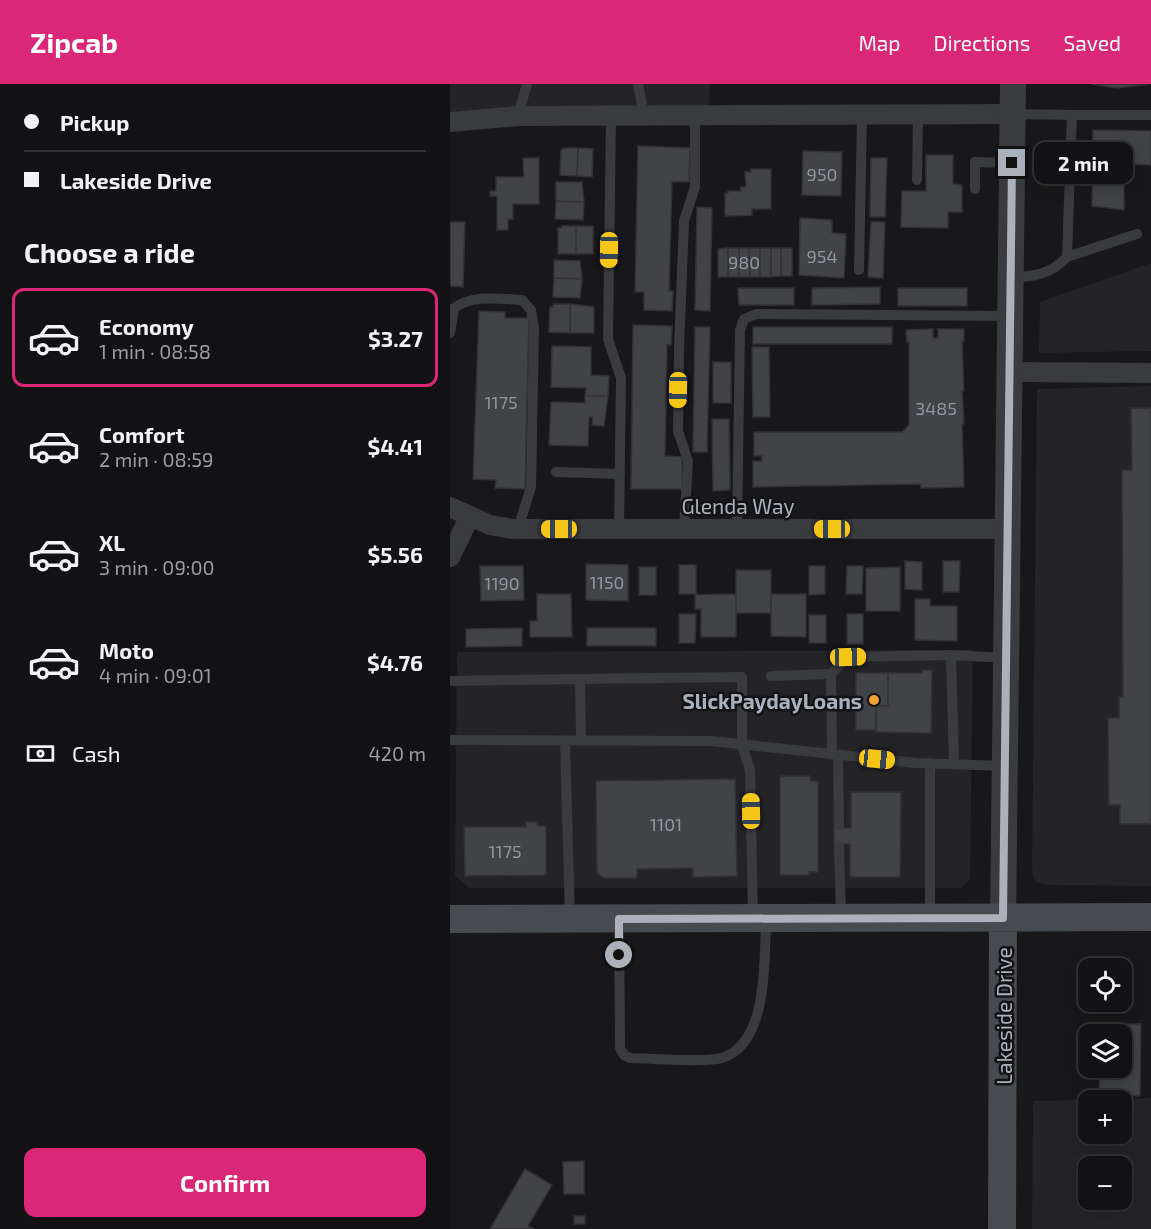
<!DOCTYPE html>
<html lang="en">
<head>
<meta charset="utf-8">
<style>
	:root { --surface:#121214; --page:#1b1b1d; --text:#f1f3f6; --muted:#9c9ea0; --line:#313234; --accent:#db2777 }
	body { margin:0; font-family:"Exo 2",sans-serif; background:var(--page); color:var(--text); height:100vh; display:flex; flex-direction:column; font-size:22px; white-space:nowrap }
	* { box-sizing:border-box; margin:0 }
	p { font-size:20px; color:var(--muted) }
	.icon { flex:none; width:33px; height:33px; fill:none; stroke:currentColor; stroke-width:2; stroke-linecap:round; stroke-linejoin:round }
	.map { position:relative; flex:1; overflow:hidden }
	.sheet { display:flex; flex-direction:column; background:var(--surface); width:450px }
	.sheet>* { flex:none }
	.hud { display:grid; align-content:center; height:132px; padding:0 24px; background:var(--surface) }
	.tools { position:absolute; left:628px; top:874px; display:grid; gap:12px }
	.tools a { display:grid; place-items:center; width:54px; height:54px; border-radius:12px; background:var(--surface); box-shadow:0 3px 15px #0003,0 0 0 2px var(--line); font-size:30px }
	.end { position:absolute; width:27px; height:27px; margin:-14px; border:8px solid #aab1ba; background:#111; box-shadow:0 0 0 3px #111 }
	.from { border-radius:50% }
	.bubble { position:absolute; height:42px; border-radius:12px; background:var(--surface); box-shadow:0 3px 15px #0003,0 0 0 2px var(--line); font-size:20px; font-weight:700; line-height:42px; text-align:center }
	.car { position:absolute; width:18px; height:36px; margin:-18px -9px; border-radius:8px; box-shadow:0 0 4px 2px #0007; background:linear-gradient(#f5c518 24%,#345 0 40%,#f5c518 0 76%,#345 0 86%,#f5c518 0) }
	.hud b { display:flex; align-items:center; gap:21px; height:57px; font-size:22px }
	.hud b+b { border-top:2px solid var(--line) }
	.hud i { width:15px; height:15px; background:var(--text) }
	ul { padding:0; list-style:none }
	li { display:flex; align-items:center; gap:18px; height:99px; margin:0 12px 9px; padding:0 12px; border:3px solid transparent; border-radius:12px }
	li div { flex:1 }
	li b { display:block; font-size:22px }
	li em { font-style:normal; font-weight:700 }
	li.on { border-color:var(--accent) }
	li>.icon { width:54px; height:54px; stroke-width:1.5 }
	h2 { padding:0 24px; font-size:27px; line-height:72px }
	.pay { display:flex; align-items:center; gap:15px; height:66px; padding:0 24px; font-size:22px }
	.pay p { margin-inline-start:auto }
	.action { display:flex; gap:12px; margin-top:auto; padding:12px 24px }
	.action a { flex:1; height:69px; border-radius:12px; background:var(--accent); color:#fff; font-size:24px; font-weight:700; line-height:69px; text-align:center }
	header { display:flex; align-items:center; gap:36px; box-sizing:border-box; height:84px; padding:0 30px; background:var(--accent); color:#fff }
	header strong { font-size:28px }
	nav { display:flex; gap:33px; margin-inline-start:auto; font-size:21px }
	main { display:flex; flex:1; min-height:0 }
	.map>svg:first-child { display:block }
	.built { fill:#242427; fill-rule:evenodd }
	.building { fill:#424347; stroke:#323236; stroke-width:1.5 }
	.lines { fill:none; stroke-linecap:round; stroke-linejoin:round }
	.service { stroke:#393b3f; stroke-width:10 }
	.minor { stroke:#393b3f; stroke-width:20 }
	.tertiary { stroke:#393b3f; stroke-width:26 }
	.secondary { stroke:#474a4f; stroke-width:28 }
	.route { stroke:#aab1ba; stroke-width:8 }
	.poi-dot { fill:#f5a235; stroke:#131315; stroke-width:2 }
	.labels { text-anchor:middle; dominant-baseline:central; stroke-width:5; stroke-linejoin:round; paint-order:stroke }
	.number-label { font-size:18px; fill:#90969d }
	.street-label { font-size:21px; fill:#aab1ba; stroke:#131315 }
	.poi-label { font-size:21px; font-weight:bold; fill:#aab1ba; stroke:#131315; text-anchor:end }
</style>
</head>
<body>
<header>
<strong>Zipcab</strong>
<nav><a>Map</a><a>Directions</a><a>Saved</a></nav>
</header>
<main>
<section class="sheet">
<div class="hud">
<b><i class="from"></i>Pickup</b>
<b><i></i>Lakeside Drive</b>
</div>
<h2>Choose a ride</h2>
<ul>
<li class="on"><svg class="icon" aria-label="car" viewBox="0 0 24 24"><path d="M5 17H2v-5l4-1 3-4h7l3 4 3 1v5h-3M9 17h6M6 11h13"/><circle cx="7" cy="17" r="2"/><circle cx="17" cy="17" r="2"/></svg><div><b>Economy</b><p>1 min · 08:58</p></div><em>$3.27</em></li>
<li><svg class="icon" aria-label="car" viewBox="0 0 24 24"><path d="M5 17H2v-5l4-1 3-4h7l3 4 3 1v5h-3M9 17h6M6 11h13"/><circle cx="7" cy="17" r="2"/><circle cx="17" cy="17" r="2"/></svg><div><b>Comfort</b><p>2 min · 08:59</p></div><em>$4.41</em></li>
<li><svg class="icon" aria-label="car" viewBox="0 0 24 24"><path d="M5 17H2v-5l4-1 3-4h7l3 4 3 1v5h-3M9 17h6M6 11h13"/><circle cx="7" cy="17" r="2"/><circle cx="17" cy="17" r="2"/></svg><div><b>XL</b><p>3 min · 09:00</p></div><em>$5.56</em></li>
<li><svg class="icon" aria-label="car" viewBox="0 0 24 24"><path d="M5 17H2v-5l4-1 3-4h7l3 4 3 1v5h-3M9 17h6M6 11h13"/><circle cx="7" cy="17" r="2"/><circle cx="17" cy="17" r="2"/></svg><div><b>Moto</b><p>4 min · 09:01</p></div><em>$4.76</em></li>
</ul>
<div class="pay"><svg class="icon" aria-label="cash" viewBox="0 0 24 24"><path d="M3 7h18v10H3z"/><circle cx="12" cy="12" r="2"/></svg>Cash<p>420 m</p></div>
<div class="action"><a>Confirm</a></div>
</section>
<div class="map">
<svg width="701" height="1145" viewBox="0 0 701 1145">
	<rect width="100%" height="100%" fill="#18181a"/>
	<path class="built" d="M0,0H260L259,32L0,37Z
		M701,179V267L589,269L590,218Z
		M701,302V802L596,801L587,798L583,793L582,782L587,305Z
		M523,566L520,795L511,804H19L5,792L7,568Z
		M701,1014V1145H582L583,1017ZM639,1017H672V1050H639ZM639,1083H672V1116H639Z"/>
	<path class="building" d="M642,0H700L667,4Z
		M643,46L701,47V81L674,80V126L642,122Z
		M188,62L240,64L239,98H222L219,207H223L222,227L194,226V208H185Z
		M114,64H128L127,92L110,91L111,66Z
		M128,64L143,65L142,93L127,92Z
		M353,67L392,68L391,112L352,111Z
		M476,71H503V100L512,101V128H498V144L451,143L452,107H476Z
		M73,74H89V120H63V135H58V146H47V112H40V107H46V93H74Z
		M421,74H437L435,133H420Z
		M301,85H321V125H302V131L275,132V109H278V107H291V103H296L295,88H301Z
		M106,98H132L134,118L106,117Z
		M106,117L134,118L133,136L105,135Z
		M247,123L262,124L260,227L245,226Z
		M350,134L382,136V149L396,150L394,194L349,191Z
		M0,138H15L13,203L0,202Z
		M421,138H435L433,194L418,193Z
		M112,142H126V170H108V144H112Z
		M126,142H143V170H126Z
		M278,164V193H268V165Z
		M278,164H289V193H278Z
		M289,164H299L300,193H289Z
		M299,164H310V193H300Z
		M310,164H321V193H310Z
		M321,164H331V192L321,193Z
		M331,164H342V192H331Z
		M104,176L130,177L132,195L104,194Z
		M104,194L132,195L130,214L103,213Z
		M430,203V220L362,221V204Z
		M288,204H344V221H289Z
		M448,204H517V222H448Z
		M103,220H120V249L99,248L100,223H103Z
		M120,220L144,223V249H120Z
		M29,227L55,228V234H79L75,405L45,404L46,396L23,395Z
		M183,241L222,242L221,261H217L215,372L232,373V405H181Z
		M245,243H260L257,368H243Z
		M303,243H442V260H303Z
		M483,245V254H488V245H514V257H512L514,307H512L514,340H512L514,403L471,404V400L303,403V377H312V372H304V348H452L459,341V258H457L456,246Z
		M102,262L141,263V291L159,292L158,312H135L136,304L101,303Z
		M302,263H319L320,333H303Z
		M263,278H281V319H263Z
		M135,312H158L154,342L142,341L143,333H139L138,362L99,361L101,318L135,319Z
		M681,324H701V740H670V721H659L658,634H669V613H673L672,386H682Z
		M262,335H279L280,406L263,407Z
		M455,477L472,478V506L455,505Z
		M493,477H510L509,508H493Z
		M136,480L178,481V517L136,516Z
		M229,481H246V510H229Z
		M30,482H73L74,516L31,517Z
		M359,482H375V510L359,511Z
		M397,482H413L412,510H396Z
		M189,483H206V511H189Z
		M450,483V527H416V484Z
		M286,486H321V529H286Z
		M87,510H121L122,553H80V537H87Z
		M286,510V553H251V525H245V511Z
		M321,510H356V553L321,552Z
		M465,515H480V522H507V557L465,556Z
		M229,530H246L245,559H229Z
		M397,530H413V560H397Z
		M359,531H376V559H359Z
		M72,544V562L16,563V545Z
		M137,544H206V562H137Z
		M472,586H482L481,649L426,648V622H438V589H472Z
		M406,589H438V622H426V646H406Z
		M330,692H360V697H368V788H359V791H330Z
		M285,695L287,792L243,793V784L187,785V794H154L147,789L146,697Z
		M401,708H451L450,793H400V760H384V744H401Z
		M76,738H87V742H96V791L15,792L14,743H76Z
		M651,940H691L690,1012L649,1011L650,984H672V951H650Z
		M134,1077V1110H114L113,1078Z
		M75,1085L102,1101L78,1142L84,1145H40Z
		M124,1132H135V1140H124Z"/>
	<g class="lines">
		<path class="service" d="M188,0L194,32
			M622,31H701
			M68,32L77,0
			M161,32L158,255L171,294L169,445
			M467,96L468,31
			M525,105V78L562,79
			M617,173L687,150
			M409,186L412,31
			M562,193C584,193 601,190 617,173L622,31L562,30
			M0,249L4,224C24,210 49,215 72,216L81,226L84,244L81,403L68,445
			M106,388L170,390
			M234,445L238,377L228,347L229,264L234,137L245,103V32
			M287,445L290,246L294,235L306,230L560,232
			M501,571L504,680
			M321,592L381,590
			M130,595L292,593V661L300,686L303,832
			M0,597L130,595L131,657
			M0,656L261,657L466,679L555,682
			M115,657L120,834
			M382,670L381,590L397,573L501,571L557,574
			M388,671L389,742
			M480,679V832
			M389,761L391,833
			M169,835L170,964L174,971L180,974C200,974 257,979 272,974C319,959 314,875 316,837"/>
		<path class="minor" d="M0,38L68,32L562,30
			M561,288L701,289
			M0,423L40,441L63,445H559
			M0,473L19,434"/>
		<path class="tertiary" d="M553,834L563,0"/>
		<path class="secondary" d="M0,835L701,833
			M552,1145L553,834"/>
	</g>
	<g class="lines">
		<path class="route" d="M169,871V835L553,834L562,79"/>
	</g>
	<circle class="poi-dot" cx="424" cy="616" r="6"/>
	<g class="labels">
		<g class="number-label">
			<text x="372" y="90">950</text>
			<text x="372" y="172">954</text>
			<text x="294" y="178">980</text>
			<text x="51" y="318">1175</text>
			<text x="486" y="324">3485</text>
			<text x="157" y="498">1150</text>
			<text x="52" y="499">1190</text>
			<text x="216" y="740">1101</text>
			<text x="55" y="767">1175</text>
		</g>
		<g class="street-label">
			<text x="288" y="421">Glenda Way</text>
			<text transform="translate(553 932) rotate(-90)">Lakeside Drive</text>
		</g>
		<g class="poi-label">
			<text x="412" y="616">SlickPaydayLoans</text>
		</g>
	</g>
</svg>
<div class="tools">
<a><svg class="icon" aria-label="locate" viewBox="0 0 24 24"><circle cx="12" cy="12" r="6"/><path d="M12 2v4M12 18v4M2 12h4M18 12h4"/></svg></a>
<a><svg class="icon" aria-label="layers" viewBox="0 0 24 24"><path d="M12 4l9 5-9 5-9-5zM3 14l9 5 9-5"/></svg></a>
<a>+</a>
<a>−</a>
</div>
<i class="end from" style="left:169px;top:871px"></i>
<i class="end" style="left:562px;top:79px"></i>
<div class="bubble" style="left:584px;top:58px;width:99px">2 min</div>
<i class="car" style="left:159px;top:166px;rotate:181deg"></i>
<i class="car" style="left:228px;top:306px;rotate:181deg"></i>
<i class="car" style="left:109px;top:445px;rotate:270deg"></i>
<i class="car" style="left:382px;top:445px;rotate:270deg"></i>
<i class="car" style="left:398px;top:573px;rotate:89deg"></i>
<i class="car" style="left:427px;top:675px;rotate:96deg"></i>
<i class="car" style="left:301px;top:727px;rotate:359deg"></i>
</div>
</main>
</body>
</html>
